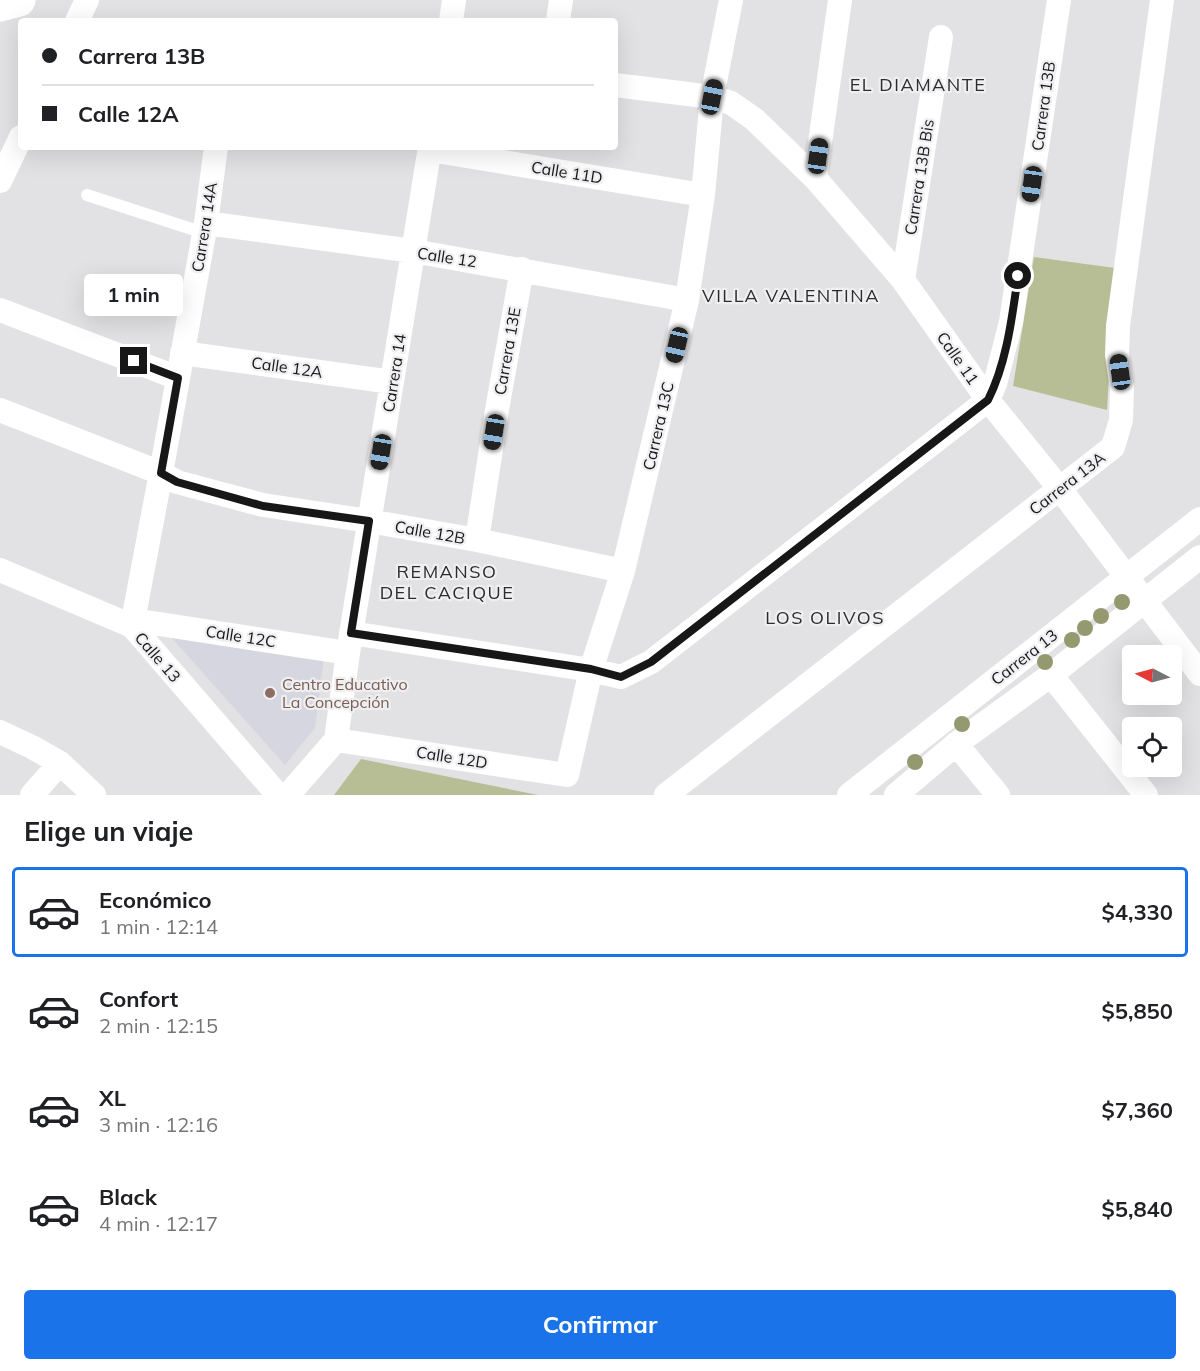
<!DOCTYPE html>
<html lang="es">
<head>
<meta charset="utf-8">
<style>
	:root { --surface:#fff; --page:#f6f6f6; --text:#202124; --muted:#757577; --line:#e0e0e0; --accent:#1a73e8 }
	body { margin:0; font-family:Mulish,sans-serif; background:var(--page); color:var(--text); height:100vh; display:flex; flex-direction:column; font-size:22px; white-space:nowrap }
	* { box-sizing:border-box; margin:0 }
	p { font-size:20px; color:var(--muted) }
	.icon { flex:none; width:33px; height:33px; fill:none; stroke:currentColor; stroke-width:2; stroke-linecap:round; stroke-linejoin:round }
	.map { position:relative; height:795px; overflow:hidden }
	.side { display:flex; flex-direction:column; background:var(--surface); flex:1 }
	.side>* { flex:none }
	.banner { position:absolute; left:18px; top:18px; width:600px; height:132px; border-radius:6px; box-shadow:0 6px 24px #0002; display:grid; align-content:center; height:132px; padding:0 24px; background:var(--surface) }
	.needle { width:39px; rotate:276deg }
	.buttons { position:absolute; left:1122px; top:645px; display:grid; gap:12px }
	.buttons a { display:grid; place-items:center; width:60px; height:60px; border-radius:6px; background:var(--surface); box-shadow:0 6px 24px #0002; font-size:30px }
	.end { position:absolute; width:27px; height:27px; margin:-14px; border:8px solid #171717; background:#fff; box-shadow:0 0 0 3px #fff }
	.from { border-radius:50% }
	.bubble { position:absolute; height:42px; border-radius:6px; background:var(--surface); box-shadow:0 6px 24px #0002; font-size:20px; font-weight:700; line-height:42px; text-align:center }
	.car { position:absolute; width:18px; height:36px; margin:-18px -9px; border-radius:8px; box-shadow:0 0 4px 2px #0007; background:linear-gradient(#222 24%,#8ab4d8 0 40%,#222 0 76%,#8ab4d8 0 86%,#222 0) }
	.banner b { display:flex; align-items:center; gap:21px; height:57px; font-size:22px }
	.banner b+b { border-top:2px solid var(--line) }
	.banner i { width:15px; height:15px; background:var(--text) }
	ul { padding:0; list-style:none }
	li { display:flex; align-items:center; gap:18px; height:90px; margin:0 12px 9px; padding:0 12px; border:3px solid transparent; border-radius:6px }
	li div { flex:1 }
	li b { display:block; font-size:22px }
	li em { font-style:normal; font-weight:700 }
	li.on { border-color:var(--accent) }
	li>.icon { width:54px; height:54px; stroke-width:1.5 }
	h2 { padding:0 24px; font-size:27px; line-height:72px }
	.action { display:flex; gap:12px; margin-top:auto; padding:12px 24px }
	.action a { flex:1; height:69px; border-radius:6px; background:var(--accent); color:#fff; font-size:24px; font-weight:700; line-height:69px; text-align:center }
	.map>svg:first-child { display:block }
	.built { fill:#d5d6df }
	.green { fill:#b7be95 }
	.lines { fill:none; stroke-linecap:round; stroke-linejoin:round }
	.lane { stroke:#fff; stroke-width:12 }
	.street { stroke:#fff; stroke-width:24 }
	.secondary { stroke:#fff; stroke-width:33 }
	.tree { fill:#959970 }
	.route { stroke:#171717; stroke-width:8 }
	.education-dot { fill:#8d6e63; stroke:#efeff1; stroke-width:2 }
	.labels { text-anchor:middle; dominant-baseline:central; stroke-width:4.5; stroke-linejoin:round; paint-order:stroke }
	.street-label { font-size:16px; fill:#171717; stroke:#efeff1 }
	.education-label { font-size:16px; fill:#785e54; stroke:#efeff1; text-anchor:start }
	.neighbourhood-label { font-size:18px; letter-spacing:1.5px; fill:#2c2c2d; stroke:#efeff1 }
</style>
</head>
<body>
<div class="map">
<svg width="1200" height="795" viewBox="0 0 1200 795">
	<rect width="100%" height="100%" fill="#e2e2e4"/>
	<path class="built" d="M169,635L324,657L315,728L285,765Z"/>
	<path class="green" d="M1034,257L1115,268L1107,410L1013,386Z
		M361,759L538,795H334Z"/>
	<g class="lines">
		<path class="lane" d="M87,195L204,233"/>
		<path class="street" d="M77,21L87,0
			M451,21L454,0
			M558,21L561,0
			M615,85L712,97L731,103L754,119L815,178L903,280L988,400L1060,489L1200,674
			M430,150L703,195
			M815,178L840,0
			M0,181L21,137
			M206,223L413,251L687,300
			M903,280L941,37
			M0,310L178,378
			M182,353L392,382
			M0,410L161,473L177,482L263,505L369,521L477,540L623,571
			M477,540L497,410L522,269
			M0,570L132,626L278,795
			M133,620L348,653
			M132,626L161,473L206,223L216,147
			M351,633L591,670L621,677L651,662L988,400L995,384L1011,322L1059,0
			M1051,675L1146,795
			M0,732L32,747L60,763L94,795
			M336,740L567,775L591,670L623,571L687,300L703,195L712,97L731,0
			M956,744L998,795
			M32,795L60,763
			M288,795L336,740L348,653L430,147
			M666,795L1113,447L1121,420L1122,388L1117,355L1118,326L1162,0
			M849,795L1200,519
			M896,795L956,744L1051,675L1200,557"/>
		<path class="secondary" d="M0,5L19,0"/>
	</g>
	<g class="tree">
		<circle cx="1122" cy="602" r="8"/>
		<circle cx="1101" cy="616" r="8"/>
		<circle cx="1085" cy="628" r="8"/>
		<circle cx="1072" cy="640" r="8"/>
		<circle cx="1045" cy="662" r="8"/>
		<circle cx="962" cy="724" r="8"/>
		<circle cx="915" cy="762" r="8"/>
	</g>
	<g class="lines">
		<path class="route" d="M134,361L178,378L161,473L177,482L263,506L369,521L351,633L591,669L621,677L651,662L988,400C1007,362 1012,317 1018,276"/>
	</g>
	<circle class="education-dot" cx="270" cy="693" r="6"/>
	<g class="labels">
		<g class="street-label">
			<text transform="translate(1043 106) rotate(-82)">Carrera 13B</text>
			<text transform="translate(567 172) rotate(9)">Calle 11D</text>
			<text transform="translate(919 177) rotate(-81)">Carrera 13B Bis</text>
			<text transform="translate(204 227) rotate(-81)">Carrera 14A</text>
			<text transform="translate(447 257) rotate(9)">Calle 12</text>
			<text transform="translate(507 351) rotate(-80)">Carrera 13E</text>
			<text transform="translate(958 358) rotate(55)">Calle 11</text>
			<text transform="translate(287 367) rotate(8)">Calle 12A</text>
			<text transform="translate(394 373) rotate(-81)">Carrera 14</text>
			<text transform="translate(658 426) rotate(-77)">Carrera 13C</text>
			<text transform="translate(1067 483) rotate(-38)">Carrera 13A</text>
			<text transform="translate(430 532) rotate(10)">Calle 12B</text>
			<text transform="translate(241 636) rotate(9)">Calle 12C</text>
			<text transform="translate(158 657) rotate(49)">Calle 13</text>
			<text transform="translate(1024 657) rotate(-38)">Carrera 13</text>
			<text transform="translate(452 757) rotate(9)">Calle 12D</text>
		</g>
		<g class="education-label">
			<text x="282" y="684">Centro Educativo<tspan x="282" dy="18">La Concepción</tspan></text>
		</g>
		<g class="neighbourhood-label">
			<text x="918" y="84">EL DIAMANTE</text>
			<text x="791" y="295">VILLA VALENTINA</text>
			<text x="447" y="571">REMANSO<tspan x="447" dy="21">DEL CACIQUE</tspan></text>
			<text x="825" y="617">LOS OLIVOS</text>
		</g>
	</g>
</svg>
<div class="buttons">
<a><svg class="needle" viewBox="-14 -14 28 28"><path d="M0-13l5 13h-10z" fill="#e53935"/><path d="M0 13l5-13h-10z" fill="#757577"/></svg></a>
<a><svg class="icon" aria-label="locate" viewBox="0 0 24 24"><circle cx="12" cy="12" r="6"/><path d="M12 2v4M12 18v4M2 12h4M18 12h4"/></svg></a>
</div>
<i class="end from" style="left:1018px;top:276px"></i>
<i class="end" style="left:134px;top:361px"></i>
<div class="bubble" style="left:84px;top:274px;width:99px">1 min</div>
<i class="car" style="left:712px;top:97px;rotate:11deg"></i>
<i class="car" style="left:818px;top:156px;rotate:8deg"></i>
<i class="car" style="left:1032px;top:184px;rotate:188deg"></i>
<i class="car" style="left:677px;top:345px;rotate:193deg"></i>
<i class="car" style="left:1120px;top:372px;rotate:352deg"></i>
<i class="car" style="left:494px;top:432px;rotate:189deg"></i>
<i class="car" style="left:381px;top:452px;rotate:189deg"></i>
<div class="banner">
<b><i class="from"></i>Carrera 13B</b>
<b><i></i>Calle 12A</b>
</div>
</div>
<section class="side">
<h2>Elige un viaje</h2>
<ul>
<li class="on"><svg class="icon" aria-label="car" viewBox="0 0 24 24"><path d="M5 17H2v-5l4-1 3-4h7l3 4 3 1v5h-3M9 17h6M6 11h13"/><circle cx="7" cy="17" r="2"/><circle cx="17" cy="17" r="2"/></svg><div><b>Económico</b><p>1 min · 12:14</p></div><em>$4,330</em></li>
<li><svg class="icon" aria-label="car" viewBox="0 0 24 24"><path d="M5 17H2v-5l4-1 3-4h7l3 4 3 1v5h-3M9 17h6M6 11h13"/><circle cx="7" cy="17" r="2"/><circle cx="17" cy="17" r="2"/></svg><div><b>Confort</b><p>2 min · 12:15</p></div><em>$5,850</em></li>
<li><svg class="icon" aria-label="car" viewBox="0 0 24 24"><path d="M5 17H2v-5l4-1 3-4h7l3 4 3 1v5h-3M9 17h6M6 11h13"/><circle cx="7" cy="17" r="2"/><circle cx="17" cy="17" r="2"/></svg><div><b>XL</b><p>3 min · 12:16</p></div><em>$7,360</em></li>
<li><svg class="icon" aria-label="car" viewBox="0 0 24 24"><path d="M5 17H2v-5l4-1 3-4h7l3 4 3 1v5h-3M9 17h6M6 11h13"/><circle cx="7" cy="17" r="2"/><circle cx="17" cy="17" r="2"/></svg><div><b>Black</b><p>4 min · 12:17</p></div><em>$5,840</em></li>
</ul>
<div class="action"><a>Confirmar</a></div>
</section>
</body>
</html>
